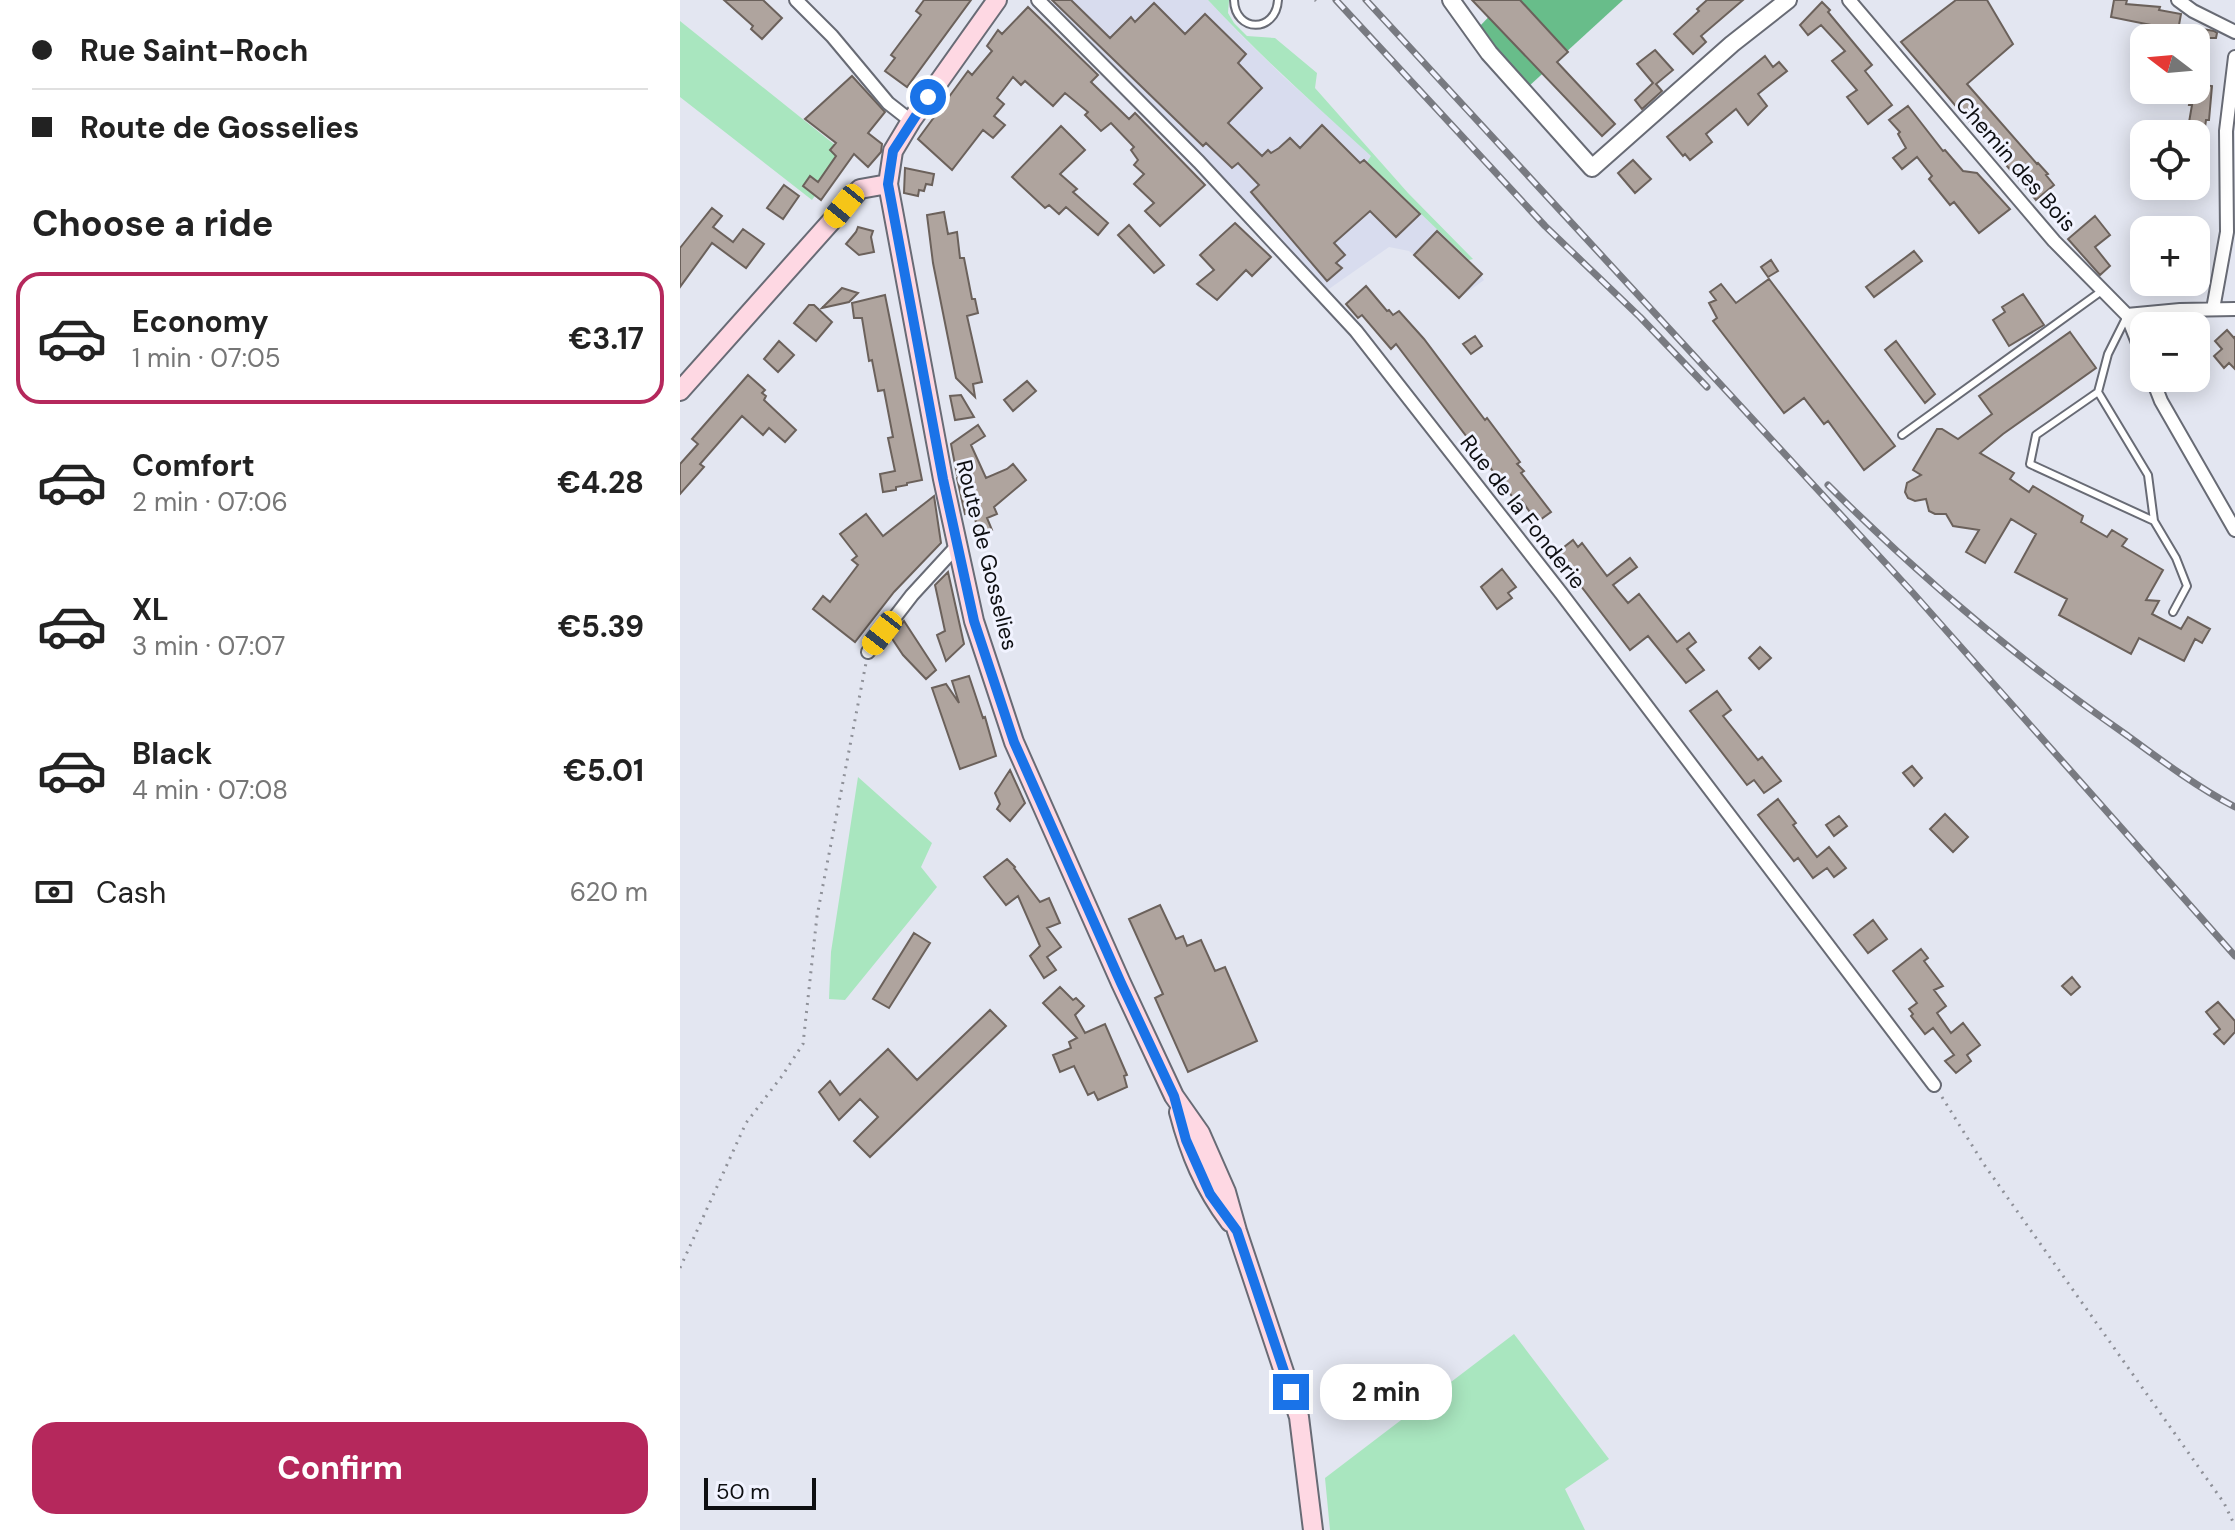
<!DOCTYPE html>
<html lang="en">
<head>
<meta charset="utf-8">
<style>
	:root { --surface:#fff; --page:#f2f2f2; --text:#222; --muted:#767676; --line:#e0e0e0; --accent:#b5285c }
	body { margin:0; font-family:"DM Sans",sans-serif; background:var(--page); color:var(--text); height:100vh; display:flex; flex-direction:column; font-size:30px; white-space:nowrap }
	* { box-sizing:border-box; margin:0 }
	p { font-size:26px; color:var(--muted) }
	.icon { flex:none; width:44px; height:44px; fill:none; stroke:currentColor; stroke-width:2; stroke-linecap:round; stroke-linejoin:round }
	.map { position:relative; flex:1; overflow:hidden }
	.panel { display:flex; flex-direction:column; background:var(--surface); width:680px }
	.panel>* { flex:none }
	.guide { display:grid; align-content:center; height:176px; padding:0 32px; background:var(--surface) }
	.needle { width:52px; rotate:286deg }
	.controls { position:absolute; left:1450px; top:24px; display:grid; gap:16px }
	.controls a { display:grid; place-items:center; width:80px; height:80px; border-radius:16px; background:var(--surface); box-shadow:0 4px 20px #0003; font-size:40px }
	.scale { position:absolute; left:24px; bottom:20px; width:112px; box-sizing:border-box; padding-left:8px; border:4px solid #0e0f12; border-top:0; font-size:22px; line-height:28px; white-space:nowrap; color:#0e0f12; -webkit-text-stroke:6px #f1f3ff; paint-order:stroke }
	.end { position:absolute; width:36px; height:36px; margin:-18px; border:10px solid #1a73e8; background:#fff; box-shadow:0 0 0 4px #fff }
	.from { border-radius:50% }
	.bubble { position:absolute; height:56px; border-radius:24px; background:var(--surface); box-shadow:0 4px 20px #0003; font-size:26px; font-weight:700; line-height:56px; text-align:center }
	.car { position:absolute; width:24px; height:48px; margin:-24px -12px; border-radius:10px; box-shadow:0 0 6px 2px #0007; background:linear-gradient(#f5c518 24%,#345 0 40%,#f5c518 0 76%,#345 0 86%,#f5c518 0) }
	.guide b { display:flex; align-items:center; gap:28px; height:76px; font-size:30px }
	.guide b+b { border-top:2px solid var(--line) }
	.guide i { width:20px; height:20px; background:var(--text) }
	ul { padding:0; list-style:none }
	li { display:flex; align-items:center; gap:24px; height:132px; margin:0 16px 12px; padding:0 16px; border:4px solid transparent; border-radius:24px }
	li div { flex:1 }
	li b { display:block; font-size:30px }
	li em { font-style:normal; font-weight:700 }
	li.active { border-color:var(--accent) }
	li>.icon { width:72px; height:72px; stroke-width:1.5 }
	h2 { padding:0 32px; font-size:36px; line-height:96px }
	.pay { display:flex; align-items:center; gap:20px; height:88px; padding:0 32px; font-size:30px }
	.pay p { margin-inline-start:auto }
	.button { display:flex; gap:16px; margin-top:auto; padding:16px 32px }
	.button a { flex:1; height:92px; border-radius:24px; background:var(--accent); color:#fff; font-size:32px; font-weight:700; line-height:92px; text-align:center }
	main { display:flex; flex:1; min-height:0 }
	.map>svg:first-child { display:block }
	.built { fill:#d8dcee }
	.green { fill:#a9e6bf }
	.forest { fill:#68bd8a }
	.building { fill:#afa49e; stroke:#6b615b; stroke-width:2 }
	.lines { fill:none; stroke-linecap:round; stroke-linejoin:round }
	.service-casing { stroke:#686b75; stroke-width:10 }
	.minor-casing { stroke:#686b75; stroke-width:16 }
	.tertiary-casing { stroke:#686b75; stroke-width:20 }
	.secondary-casing { stroke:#686b75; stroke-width:22 }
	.path { stroke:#8f9199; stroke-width:3; stroke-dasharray:2 6; stroke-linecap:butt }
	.service { stroke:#fff; stroke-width:6 }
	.minor { stroke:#fff; stroke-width:12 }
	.tertiary { stroke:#fff; stroke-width:16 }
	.secondary { stroke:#fed8e3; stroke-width:18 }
	.rail-casing { stroke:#787a81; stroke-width:7 }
	.rail { stroke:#f1f3ff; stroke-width:4; stroke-dasharray:12; stroke-linecap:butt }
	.route { stroke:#1a73e8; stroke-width:10 }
	.labels { text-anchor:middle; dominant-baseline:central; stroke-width:6; stroke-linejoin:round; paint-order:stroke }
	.street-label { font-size:22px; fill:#0e0f12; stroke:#f1f3ff }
</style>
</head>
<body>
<main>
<section class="panel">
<div class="guide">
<b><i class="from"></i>Rue Saint-Roch</b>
<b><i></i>Route de Gosselies</b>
</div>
<h2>Choose a ride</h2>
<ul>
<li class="active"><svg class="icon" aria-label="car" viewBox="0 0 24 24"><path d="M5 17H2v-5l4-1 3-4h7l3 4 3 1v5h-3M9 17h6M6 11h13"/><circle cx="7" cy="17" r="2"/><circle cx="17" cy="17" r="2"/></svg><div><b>Economy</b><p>1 min · 07:05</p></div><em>€3.17</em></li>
<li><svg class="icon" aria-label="car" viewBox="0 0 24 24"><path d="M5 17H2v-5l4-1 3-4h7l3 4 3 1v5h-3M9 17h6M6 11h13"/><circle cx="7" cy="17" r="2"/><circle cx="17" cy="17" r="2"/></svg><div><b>Comfort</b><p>2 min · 07:06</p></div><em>€4.28</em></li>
<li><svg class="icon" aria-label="car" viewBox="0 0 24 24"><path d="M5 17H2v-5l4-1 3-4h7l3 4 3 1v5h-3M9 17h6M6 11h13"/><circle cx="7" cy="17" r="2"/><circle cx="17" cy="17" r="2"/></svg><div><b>XL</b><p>3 min · 07:07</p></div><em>€5.39</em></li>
<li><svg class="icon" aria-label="car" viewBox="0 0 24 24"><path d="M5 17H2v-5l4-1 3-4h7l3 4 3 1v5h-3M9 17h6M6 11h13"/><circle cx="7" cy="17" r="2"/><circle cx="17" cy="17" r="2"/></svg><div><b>Black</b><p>4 min · 07:08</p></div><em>€5.01</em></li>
</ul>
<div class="pay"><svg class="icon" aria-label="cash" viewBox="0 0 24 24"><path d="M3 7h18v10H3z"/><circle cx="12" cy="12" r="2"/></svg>Cash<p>620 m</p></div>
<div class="button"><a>Confirm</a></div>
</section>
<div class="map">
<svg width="1555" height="1530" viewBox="0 0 1555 1530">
	<rect width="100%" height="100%" fill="#e3e6f1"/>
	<path class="built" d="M378,0H528L560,34L604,77L692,156L687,162L789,260L804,280L782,296L729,251L709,247L646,291L371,4Z"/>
	<path class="green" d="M528,0H549L548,13L554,23L567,36L595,38L637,73L635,88L728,193L793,259L789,260L687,162L691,156C635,105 579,55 528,0Z
		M0,21L165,153L132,200L0,97Z
		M178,777L252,843L241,867L257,887L165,1000L149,999L151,952Z
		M834,1334L929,1459L885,1489L905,1530H650L645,1478Z"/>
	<path class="forest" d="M825,0H943L848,87L798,28Z"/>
	<path class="building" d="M44,0H83L102,18L82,39L71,29L73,26Z
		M244,0H291L227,87L205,71L215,58L211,55L241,15L236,11Z
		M372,0H391L430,38L451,17L455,22L474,3L505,34L525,14L566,54L558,63L582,88L548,123L582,156L588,150L591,153L599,148L610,138L620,148L642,125L680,163L684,160L740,214L716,237L690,211L654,243L665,255L656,263L662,268L647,281L571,192L579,185L558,163L552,168L526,143L523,146Z
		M792,0H840L888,52L877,62L935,124L922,136Z
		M1027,0H1063L1021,36L1026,42L1013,54L994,34L1019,11L1017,9Z
		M1276,0H1307L1333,44L1287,84L1357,164L1358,163L1368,174L1366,175L1374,185L1356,200L1221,42Z
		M1434,0H1447L1446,4L1480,7L1479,10L1501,14L1499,25L1534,31L1537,33L1536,38H1492L1494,32L1475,28L1476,26L1431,17Z
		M1142,2L1150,10L1148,12L1192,65L1185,71L1212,105L1188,124L1167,97L1177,90L1152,61L1165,51L1141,25L1128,35L1120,25Z
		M348,7L418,75L411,82L449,119L455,113L525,185L480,226L465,211L474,203L454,184L464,174L454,165L458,160L451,150L454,147L431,123L421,131L405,115L408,112L385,93L373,106L345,81L341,85L333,77L317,98L324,104L314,116L325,125L313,138L303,130L272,170L238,139L288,71L292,75L312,51L307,46L318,30L322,34Z
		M975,50L993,70L976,84L982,91L962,109L955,100L973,83L957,64Z
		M1085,56L1093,67L1099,62L1107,71L1078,94L1087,106L1068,125L1056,109L1026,134L1032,142L1010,160L1005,154L1003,156L987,137Z
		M172,76L205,112L188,133L202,144L201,152L188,167L174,154L141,200L123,186L130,176L138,182L156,156L150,150L156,143L125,119Z
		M1516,84L1532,86L1529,120H1526L1524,134H1507L1512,105H1509L1512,90H1516Z
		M1228,106L1263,151L1265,150L1283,171L1297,173L1330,209L1299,233L1274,202L1270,205L1249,179L1252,176L1237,157L1222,169L1213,158L1226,148L1218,134L1220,132L1209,120Z
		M381,126L405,150L380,174L397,189L393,192L428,223L418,235L386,207L379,214L369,205L365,208L332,177Z
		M953,160L971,179L955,193L938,173Z
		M225,168L254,174L252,185L246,184L244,191L239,190L238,196L224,193Z
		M104,185L119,196L103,219L87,208Z
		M32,208L42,216L33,227L53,242L63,229L84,244L66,268L32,243L0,287V248Z
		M264,212L268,234L277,232L280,258H284L292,299H295L298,313L287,316L302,382L293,384L295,397L276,378L253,263L247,215Z
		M1415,216L1430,235L1415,247L1430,266L1420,275L1388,239Z
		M555,223L591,257L572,276L566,270L537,300L517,284L534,270L520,255Z
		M449,225L484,265L474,273L438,235Z
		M178,227L193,231L191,237L194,252L179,255L166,244L176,232Z
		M757,231L802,274L779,298L734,255Z
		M1234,251L1242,261L1194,297L1186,287Z
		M1091,260L1098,271L1088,277L1081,267Z
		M1089,279L1215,446L1184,470L1148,421L1144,424L1124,398L1104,413L1033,321L1037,318L1029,303L1036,300L1030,292L1041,284L1056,303Z
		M686,286L707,311L709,310L713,315L719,311L744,339L805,420L807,418L840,462L837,464L844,471L841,473L871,512L857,522L842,501L838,504L716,344L711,349L682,315L678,318L666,304Z
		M162,288L178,293L169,302L142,308Z
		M1343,294L1364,325L1329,346L1313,320L1325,312L1322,307Z
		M205,295L242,480L227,483V485L216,487V490L203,492L200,474L215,471L208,438L213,437L204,390L198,391L192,360L189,361L182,318H174L172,303Z
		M129,305H134L152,322L136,341L114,323Z
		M1547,330L1554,338L1555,337V369L1549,363L1544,368L1534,356L1542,349L1535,341Z
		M1390,332L1416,368L1323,434L1300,453L1334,473L1330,479L1349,492L1353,486L1403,516L1401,522L1427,537L1432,530L1447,539L1442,546L1483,570L1466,600L1479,601L1472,614L1501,629L1508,617L1530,629L1522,643L1515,639L1504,661L1459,638L1451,654L1379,615L1387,599L1335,572L1356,534L1331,519L1305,563L1286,552L1299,530L1273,526L1266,514H1255L1249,511L1246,499L1235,501L1228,498L1225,492L1227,483L1241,475L1233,470L1257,429H1262L1278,439L1312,414L1299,396Z
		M795,336L802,346L791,354L783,344Z
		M99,341L114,355L98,372L84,359Z
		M1216,341L1255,394L1245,403L1205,350Z
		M68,375L85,390L82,393L86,396L84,400L116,430L105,442L89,428L83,435L62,416L20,464L24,467L0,494V464L18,444L12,439Z
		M347,381L356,391L333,411L324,400Z
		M281,395L294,417L275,420L270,396Z
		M298,425L305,436L291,445L306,478L327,469L333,464L346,480L314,507L317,514L307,518L312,530L298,536L294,511L285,514L277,478L281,474L277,475L271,444Z
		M254,496L261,543L214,592L175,642L133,609L143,596L150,602L178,565L172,560L177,556L160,534L186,514L203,536Z
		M893,540L898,547L902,543L927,576L950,558L957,567L933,585L948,603L959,594L997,642L1009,633L1016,642L1007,649L1024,670L1006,683L968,636L950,650L881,560L884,558L879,551Z
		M822,569L836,587L828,593L832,598L817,609L801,587Z
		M268,572L284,644L266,661L257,635L265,631L255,585Z
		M224,621L256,670L246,679L223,655L211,637Z
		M1080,647L1091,658L1079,669L1069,658Z
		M289,676L303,718L305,717L316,756L280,769L252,688L266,684L279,703L272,681Z
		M1037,691L1051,710L1043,716L1078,760L1082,757L1101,781L1084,793L1074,780L1067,785L1010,711Z
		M1232,766L1242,778L1234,786L1223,773Z
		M330,770L345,803L330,821L317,809L320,804L315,793Z
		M1098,799L1116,823L1113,825L1137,857L1149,847L1166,868L1154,877L1147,868L1133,878L1118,858L1114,861L1078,815Z
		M1265,814L1288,837L1273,852L1250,829Z
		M1159,816L1167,826L1154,836L1146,825Z
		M327,859L335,867L334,868L360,902L369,898L380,923L367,928L381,947L367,957L376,970L364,978L350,956L360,946L338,896L326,905L304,877Z
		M480,905L496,939L503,936L507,946L521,940L535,971L545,967L577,1041L508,1072L475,998L483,994L449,919Z
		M1193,920L1207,939L1188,953L1174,935Z
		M234,933L250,943L209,1008L193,999Z
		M1241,949L1248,958L1244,961L1263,986L1254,990L1266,1006L1257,1013L1271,1033L1283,1023L1300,1045L1287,1055L1291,1061L1276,1073L1265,1061L1274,1055L1253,1028L1245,1034L1231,1016L1233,1014L1229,1009L1237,1003L1213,971Z
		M1392,977L1400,987L1391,995L1382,986Z
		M380,987L393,1000L396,998L404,1006L395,1015L405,1033L425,1024L447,1075L444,1076L447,1087L418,1100L414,1092L408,1095L394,1066L380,1072L373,1055L391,1048L389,1042L397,1038L363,1003Z
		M1538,1002L1555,1021V1032L1544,1044L1534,1034L1540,1029L1526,1012Z
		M310,1010L326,1026L190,1157L174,1141L198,1117L180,1099L159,1120L139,1092L150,1081L160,1095L208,1049L237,1080Z"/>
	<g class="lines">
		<defs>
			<path id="service" d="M554,0C555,33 596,33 598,0
				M1447,316L1428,354L1418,392L1468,475L1474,521L1496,558L1507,586L1493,612
				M1418,392L1356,435L1350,464L1474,521
				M1222,435L1423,290"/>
			<path id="minor" d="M116,0L152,36L208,103L231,121
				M358,0L519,162L676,331L881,593L1254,1085
				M1169,0L1374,241L1447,315L1464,358
				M1498,0L1513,11L1555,32
				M1533,309L1547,232L1546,131L1555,57
				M1447,315L1500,310L1555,309
				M1472,378L1481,401L1555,530
				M188,652L232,595L277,546"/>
			<path id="tertiary" d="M771,0L809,53L912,168L1052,44L1108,0"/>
			<path id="secondary" d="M317,0L231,121L213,151L208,184L263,479L294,621L334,742L441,983L494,1096L520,1133L546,1192L557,1231L619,1417L633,1530
				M0,391L180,189L208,184
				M499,1112C510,1154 524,1187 550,1222"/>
		</defs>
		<use href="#service" class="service-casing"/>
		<use href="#minor" class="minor-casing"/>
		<use href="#tertiary" class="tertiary-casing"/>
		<use href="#secondary" class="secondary-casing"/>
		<path class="path" d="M635,0L636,1
			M1262,1097L1303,1163L1544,1503L1555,1526
			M0,1268L66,1123L102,1076L123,1044L137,916L186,663"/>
		<use href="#service" class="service"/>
		<use href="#minor" class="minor"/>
		<use href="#tertiary" class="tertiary"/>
		<use href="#secondary" class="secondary"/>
		<defs>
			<path id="rail" d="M656,0L865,226L960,317L1027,387
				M686,0L1233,593L1555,956
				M1148,485C1240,577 1341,662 1448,736C1482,761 1517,787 1555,807"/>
		</defs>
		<use href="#rail" class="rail-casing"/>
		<use href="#rail" class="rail"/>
	</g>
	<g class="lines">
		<path class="route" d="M248,97L213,151L208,184L263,479L294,621L334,742L441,983L494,1096L506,1140L530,1194L557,1231L611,1392"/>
	</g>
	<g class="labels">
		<g class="street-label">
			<text transform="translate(1336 164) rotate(49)">Chemin des Bois</text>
			<text transform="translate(843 512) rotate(52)">Rue de la Fonderie</text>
			<text transform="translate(307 555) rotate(76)">Route de Gosselies</text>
		</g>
	</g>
</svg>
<div class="controls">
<a><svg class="needle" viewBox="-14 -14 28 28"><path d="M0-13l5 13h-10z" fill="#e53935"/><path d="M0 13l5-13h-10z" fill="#767676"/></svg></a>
<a><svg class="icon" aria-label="locate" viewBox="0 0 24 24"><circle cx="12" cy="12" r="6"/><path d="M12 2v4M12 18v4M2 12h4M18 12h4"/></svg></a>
<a>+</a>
<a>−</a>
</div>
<div class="scale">50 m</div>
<i class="end from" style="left:248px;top:97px"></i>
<i class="end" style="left:611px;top:1392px"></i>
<div class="bubble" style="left:640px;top:1364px;width:132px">2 min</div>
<i class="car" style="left:164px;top:206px;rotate:219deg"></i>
<i class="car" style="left:202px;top:633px;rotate:218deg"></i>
</div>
</main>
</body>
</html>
